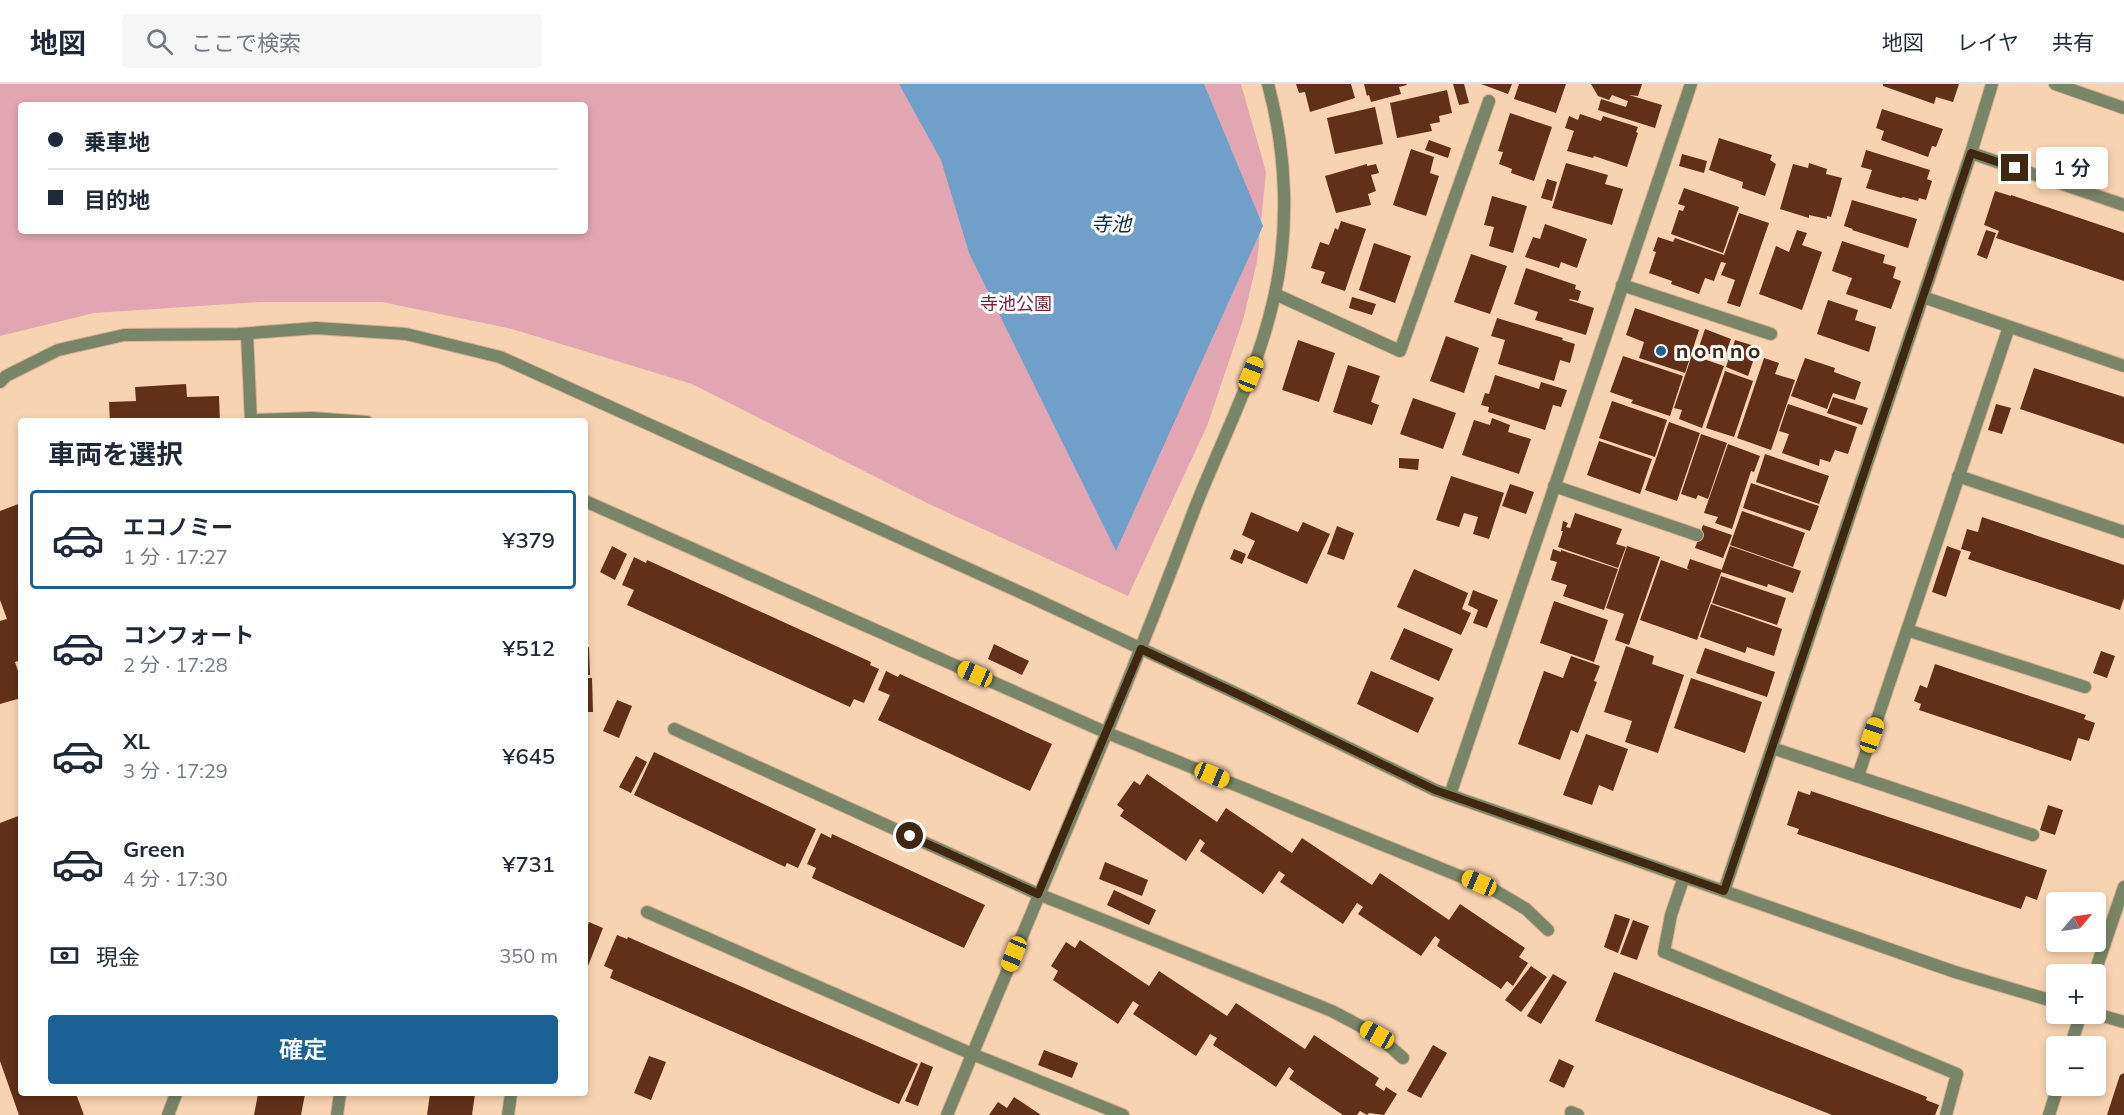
<!DOCTYPE html>
<html lang="ja">
<head>
<meta charset="utf-8">
<style>
	:root { --surface:#fff; --page:#f6f6f7; --text:#1f2937; --muted:#747a83; --line:#e0e1e3; --accent:#1a6296 }
	body { margin:0; font-family:Mulish,"Noto Sans JP",sans-serif; background:var(--page); color:var(--text); height:100vh; display:flex; flex-direction:column; font-size:22px; white-space:nowrap }
	* { box-sizing:border-box; margin:0 }
	p { font-size:20px; color:var(--muted) }
	.icon { flex:none; width:33px; height:33px; fill:none; stroke:currentColor; stroke-width:2; stroke-linecap:round; stroke-linejoin:round }
	.map { position:relative; flex:1; overflow:hidden }
	.details { position:absolute; left:18px; top:334px; width:570px; height:678px; display:flex; flex-direction:column; background:var(--surface); border-radius:6px; box-shadow:0 3px 9px #0003 }
	.details>* { flex:none }
	.guide { position:absolute; left:18px; top:18px; width:570px; height:132px; border-radius:6px; box-shadow:0 3px 9px #0003; display:grid; align-content:center; height:132px; padding:0 30px; background:var(--surface) }
	.needle { width:39px; rotate:61deg }
	.buttons { position:absolute; left:2046px; top:808px; display:grid; gap:12px }
	.buttons a { display:grid; place-items:center; width:60px; height:60px; border-radius:6px; background:var(--surface); box-shadow:0 3px 9px #0003; font-size:30px }
	.end { position:absolute; width:27px; height:27px; margin:-14px; border:8px solid #3f280f; background:#fff; box-shadow:0 0 0 3px #fff }
	.from { border-radius:50% }
	.bubble { position:absolute; height:42px; border-radius:6px; background:var(--surface); box-shadow:0 3px 9px #0003; font-size:20px; font-weight:600; line-height:42px; text-align:center }
	.car { position:absolute; width:18px; height:36px; margin:-18px -9px; border-radius:8px; box-shadow:0 0 4px 2px #0007; background:linear-gradient(#f5c518 24%,#345 0 40%,#f5c518 0 76%,#345 0 86%,#f5c518 0) }
	.guide b { display:flex; align-items:center; gap:21px; height:57px; font-size:22px }
	.guide b+b { border-top:2px solid var(--line) }
	.guide i { width:15px; height:15px; background:var(--text) }
	ul { padding:0; list-style:none }
	li { display:flex; align-items:center; gap:18px; height:99px; margin:0 12px 9px; padding:0 18px; border:3px solid transparent; border-radius:6px }
	li div { flex:1 }
	li b { display:block; font-size:22px }
	li em { font-style:normal; font-weight:600 }
	li.selected { border-color:var(--accent) }
	li>.icon { width:54px; height:54px; stroke-width:1.5 }
	h2 { padding:0 30px; font-size:27px; line-height:72px }
	.pay { display:flex; align-items:center; gap:15px; height:66px; padding:0 30px; font-size:22px }
	.pay p { margin-inline-start:auto }
	.action { display:flex; gap:12px; margin-top:auto; padding:12px 30px }
	.action a { flex:1; height:69px; border-radius:6px; background:var(--accent); color:#fff; font-size:24px; font-weight:600; line-height:69px; text-align:center }
	header { display:flex; align-items:center; gap:36px; box-sizing:border-box; height:84px; padding:0 30px; background:var(--surface); border-bottom:2px solid var(--line) }
	header strong { font-size:28px }
	nav { display:flex; gap:33px; margin-inline-start:auto; font-size:21px }
	.search { width:420px; height:54px; background:var(--page); display:flex; align-items:center; gap:15px; box-sizing:border-box; padding:0 21px; border-radius:6px; color:var(--muted); font-size:22px }
	.map>svg:first-child { display:block }
	.green { fill:#e2a6b2; fill-rule:evenodd }
	.water { fill:#70a0ca }
	.building { fill:#623018 }
	.lines { fill:none; stroke-linecap:round; stroke-linejoin:round }
	.service-casing { stroke:#d3b191; stroke-width:14 }
	.minor-casing { stroke:#d3b191; stroke-width:14 }
	.tertiary-casing { stroke:#d3b191; stroke-width:14 }
	.service { stroke:#798567; stroke-width:12 }
	.minor { stroke:#798567; stroke-width:12 }
	.tertiary { stroke:#798567; stroke-width:12 }
	.route { stroke:#3f280f; stroke-width:8 }
	.poi-dot { fill:#1a6296; stroke:#fcfcfc; stroke-width:2 }
	.labels { text-anchor:middle; dominant-baseline:central; stroke-width:6; stroke-linejoin:round; paint-order:stroke }
	.park-label { font-size:18px; fill:#72253c; stroke:#fcfcfc }
	.poi-label { font-size:18px; font-weight:bold; fill:#3f280f; stroke:#fcfcfc; text-anchor:start }
	.water-label { font-size:20px; font-style:italic; fill:#052c48; stroke:#fcfcfc }
</style>
</head>
<body>
<header>
<strong>地図</strong>
<div class="search"><svg class="icon" aria-label="search" viewBox="0 0 24 24"><circle cx="10" cy="10" r="6"/><path d="M15 15l6 6"/></svg>ここで検索</div>
<nav><a>地図</a><a>レイヤ</a><a>共有</a></nav>
</header>
<div class="map">
<svg width="2124" height="1031" viewBox="0 0 2124 1031">
	<rect width="100%" height="100%" fill="#f8d3b1"/>
	<path class="green" d="M0,0H1241L1266,88L1257,178L1243,236L1207,342L1128,512L929,420L692,300L512,245L382,218H261L94,229L0,252ZM21,21H585V147H21Z"/>
	<path class="water" d="M899,0H1204L1263,142L1116,467L969,169L941,76Z"/>
	<path class="building" d="M1296,0H1351L1355,14L1310,28L1305,8L1299,9Z
		M1364,0H1406L1407,1L1399,3L1401,10L1371,18L1369,11L1367,12Z
		M1453,0H1464L1469,19L1459,21Z
		M1481,0H1512L1508,10Z
		M1519,0H1566L1556,29L1514,15Z
		M1591,0H1642L1638,12L1629,11L1662,21L1655,44L1598,26L1601,15L1626,23L1628,17L1612,11L1609,16L1598,12Z
		M1883,0H1959L1953,18L1936,13L1934,20L1883,2Z
		M1447,6L1452,29L1439,32L1440,38L1430,40L1432,47L1397,54L1390,19Z
		M1375,23L1383,60L1335,70L1327,34Z
		M1882,25L1943,45L1936,63L1932,62L1928,73L1881,56L1884,47L1876,44Z
		M1510,29L1552,43L1534,97L1511,89L1512,85L1499,80L1503,68L1498,67Z
		M1580,30L1601,37L1603,32L1638,43L1636,48L1638,49L1627,83L1594,72L1593,74L1567,67L1574,47L1565,44L1569,32L1578,36Z
		M1719,54L1772,71L1770,76L1776,80L1765,112L1742,104L1743,98L1709,86Z
		M1429,56L1451,64L1448,74L1425,66Z
		M1411,65L1434,73L1430,89L1439,92L1426,132L1393,121Z
		M1866,66L1930,86L1927,95L1932,97L1926,116L1919,114L1918,117L1903,113L1901,114L1866,104L1872,86L1861,83Z
		M1682,70L1707,77L1704,89L1679,82Z
		M1566,79L1608,91L1605,100L1623,105L1612,141L1552,124Z
		M1809,79L1827,85L1826,90L1842,94L1831,133L1827,132V135L1809,131V134L1780,125L1793,80L1808,84Z
		M1367,80V82L1376,80L1379,89L1371,91L1376,107L1368,110L1371,121L1336,129L1325,92Z
		M1547,95L1557,98L1552,117L1541,114Z
		M1684,104L1739,123L1723,169L1671,150L1679,126L1683,127L1685,122L1678,120Z
		M1995,107L2011,112V111L2124,149V197L1996,154L1999,147L1984,141Z
		M1492,112L1527,122L1513,169L1489,162L1494,143L1484,141Z
		M1852,116L1917,135L1908,164L1852,146L1853,145L1844,142Z
		M1739,129L1769,139L1740,223L1727,219L1735,196L1721,191L1726,179L1721,178L1714,197L1705,194L1699,210L1671,200L1672,197L1649,189L1656,168L1653,167L1658,153L1673,158L1675,154L1724,171Z
		M1341,137L1366,145L1345,207L1321,199L1325,188L1311,184L1320,158L1329,161L1335,144L1338,146Z
		M1545,140L1587,155L1577,184L1561,178L1559,184L1525,173L1533,153L1540,155Z
		M1797,146L1807,149L1802,161L1822,168L1802,226L1759,210L1776,162L1789,168Z
		M1986,146L1996,149L1987,175L1977,171Z
		M1842,157L1885,171L1883,179L1896,183L1893,194L1901,197L1891,225L1846,210L1852,194L1832,187Z
		M1374,159L1411,172L1395,219L1359,206Z
		M1471,170L1507,182L1490,230L1454,218Z
		M1526,184L1576,201L1575,205L1581,207L1578,217L1570,215L1569,216L1594,224L1586,251L1535,236L1538,228L1514,220Z
		M1352,213L1376,220L1372,231L1349,224Z
		M1828,216L1858,226L1855,236L1876,243L1869,268L1817,250Z
		M1635,224L1699,246L1685,289L1639,274L1644,258L1626,251Z
		M1497,234L1563,254L1562,256L1575,260L1570,279L1560,276L1554,297L1498,280L1505,256L1491,252Z
		M1705,245L1731,255L1724,275L1698,266Z
		M1446,252L1479,264L1464,309L1430,297Z
		M1298,256L1335,269L1319,318L1282,306Z
		M1735,256L1758,263L1748,292L1726,283Z
		M1692,271L1724,282L1702,344L1679,335L1682,326L1674,324Z
		M1623,272L1683,292L1670,332L1631,319L1633,316L1610,308Z
		M1764,274L1779,279L1775,290L1795,296L1771,366L1737,354Z
		M1805,274L1835,284L1834,288L1861,298L1855,316L1833,309L1827,325L1791,312Z
		M1348,281L1380,292L1371,318L1379,321L1372,341L1333,328Z
		M2034,284L2124,313V360L2020,325Z
		M1725,287L1753,297L1734,353L1706,344Z
		M1495,291L1539,305L1541,298L1567,306L1561,323L1553,321L1545,346L1488,328L1489,323L1481,321L1485,309L1489,310Z
		M186,300L187,313L219,312L220,338H110L109,318L136,317L135,303Z
		M1833,313L1868,324L1862,341L1827,329Z
		M1413,314L1456,329L1443,365L1400,350Z
		M1612,317L1667,336L1655,373L1599,354Z
		M1788,320L1857,343L1848,370L1835,366L1830,378L1820,375L1819,382L1782,369L1789,350L1779,347Z
		M1996,320L2011,324L2002,350L1988,346Z
		M1492,334L1510,341L1508,348L1531,355L1519,390L1462,371L1474,336L1490,341Z
		M1669,338L1700,349L1677,417L1645,406Z
		M1701,350L1727,359L1708,415L1698,411L1696,415L1681,410Z
		M1599,357L1652,375L1640,410L1587,391Z
		M1728,360L1760,372L1754,388L1751,387L1732,445L1715,439L1718,433L1704,429Z
		M1765,370L1829,392L1819,420L1756,398Z
		M1399,374L1419,375L1418,386L1399,384Z
		M1451,392L1504,409L1489,455L1473,450L1478,433L1464,429L1459,443L1436,436Z
		M1751,399L1819,422L1810,447L1743,424Z
		M1510,400L1534,408L1526,430L1502,422Z
		M21,419V576L15,578L21,596V614L0,620V537L7,535L0,516V427Z
		M1742,427L1805,449L1793,483L1730,461Z
		M1251,428L1298,448L1303,438L1330,450L1307,500L1247,474L1255,457L1242,451Z
		M1575,429L1622,445L1616,460L1626,463L1618,484L1558,463L1563,447H1561L1563,437L1568,439L1566,443L1570,444Z
		M1982,433L2124,481V514L2120,526L1968,475L1971,468L1961,465L1967,445L1978,448Z
		M1703,441L1732,451L1723,474L1695,464Z
		M1337,442L1354,449L1344,476L1327,470Z
		M612,462L627,470L615,496L600,488Z
		M1627,462L1660,473L1629,561L1615,556L1624,530L1606,524Z
		M1730,462L1801,487L1793,509L1768,500L1767,503L1721,488Z
		M1947,462L1961,467L1946,513L1932,508Z
		M1234,465L1246,470L1242,480L1230,475Z
		M1553,465L1561,468V466L1618,485L1604,526L1563,512L1567,501L1551,496L1557,478L1550,476Z
		M634,473L646,479L647,476L871,578L870,581L879,585L864,619L854,615L850,623L627,521L634,506L622,501Z
		M1690,475L1722,486L1697,556L1640,536L1661,476L1689,486L1687,484Z
		M1414,485L1468,509L1462,525L1471,529L1461,551L1397,523Z
		M1721,492L1786,514L1777,541L1712,519Z
		M1473,506L1498,516L1487,544L1473,539L1478,526L1468,521Z
		M1554,517L1608,536L1594,578L1540,559Z
		M1711,520L1782,545L1774,572L1747,563L1745,569L1700,553Z
		M1404,544L1453,565L1439,597L1390,575Z
		M994,560L1029,577L1022,591L988,575Z
		M1626,562L1654,572L1652,580L1684,591L1658,669L1625,658L1632,637L1604,628Z
		M589,563L590,591H585V564Z
		M1705,564L1775,588L1767,613L1696,589Z
		M2101,567L2115,572L2107,594L2093,589Z
		M1571,572L1600,582L1594,597L1597,598L1578,649L1571,646L1560,676L1518,660L1544,587L1563,594Z
		M1935,580L2086,631L2084,635L2095,639L2089,657L2078,654L2071,677L1919,626L1921,620L1914,617L1920,601L1927,604Z
		M886,587L898,593L900,590L1052,660L1030,707L878,636L890,611L878,606Z
		M1371,587L1434,614L1418,649L1357,620Z
		M585,594H592L593,628H585Z
		M1691,594L1762,618L1745,669L1674,644Z
		M617,616L632,622L619,654L603,647Z
		M1586,650L1628,665L1613,707L1599,701L1592,721L1563,711Z
		M654,668L816,745L798,784L787,779L785,783L634,711Z
		M636,672L647,678L631,709L619,703Z
		M1147,690L1217,738L1226,724L1292,769L1302,754L1372,801L1380,789L1449,836L1460,820L1525,864L1519,873L1528,879L1513,902L1507,897L1501,905L1437,862L1440,856L1435,852L1421,872L1358,830L1363,823L1357,819L1343,840L1280,798L1285,791L1279,787L1263,810L1200,767L1205,759L1200,755L1186,777L1120,732L1124,726L1117,721L1134,697L1140,701Z
		M1798,707L1810,711L1811,707L2047,786L2037,816L2026,812L2021,825L1797,750L1799,745L1787,741Z
		M2048,721L2063,726L2055,751L2040,746Z
		M21,731V1010H76L84,1031H19L0,977V739Z
		M821,749L831,754L832,750L985,821L964,864L812,794L816,784L807,780Z
		M1105,778L1148,796L1142,812L1099,795Z
		M1114,806L1156,826L1149,841L1107,821Z
		M1615,830L1630,835L1618,869L1604,863Z
		M1633,836L1649,842L1637,876L1620,870Z
		M589,838L603,844L588,882L585,881V848Z
		M617,851L627,855L628,853L918,980L899,1020L610,894L613,886L604,882Z
		M1080,856L1149,902L1159,887L1227,932L1236,919L1305,965L1314,951L1379,994L1375,1001L1384,1007L1386,1003L1397,1010L1384,1031L1369,1029L1367,1031L1360,1027L1357,1031H1343L1289,995L1294,987L1289,983L1276,1003L1213,961L1217,954L1210,950L1196,972L1133,930L1139,921L1133,917L1118,940L1053,896L1058,887L1051,882L1066,858L1075,864Z
		M1531,882L1547,893L1521,928L1505,916Z
		M1614,888L1927,1013L1926,1016L1939,1021L1935,1031H1832L1595,937Z
		M1553,890L1567,898L1541,940L1527,932Z
		M1433,961L1447,969L1421,1014L1407,1007Z
		M1044,966L1078,979L1072,994L1038,981Z
		M649,972L666,978L651,1016L634,1009Z
		M1559,975L1574,982L1564,1004L1549,997Z
		M921,978L933,983L918,1022L905,1017Z
		M2124,989V1031H2107L2120,991Z
		M258,1010H305L301,1031H254Z
		M430,1010H475L472,1031H427Z
		M1014,1013L1041,1031H989L998,1018L1007,1024Z"/>
	<g class="lines">
		<defs>
			<path id="service" d="M1971,69L2124,121
				M1923,213L2124,282
				M251,336L312,334L367,338
				M1958,392L2124,448
				M585,417L1105,648L1494,806L1526,825L1548,846
				M1907,546L2085,603
				M674,645L1038,810L1332,927L1377,951L1403,974
				M1772,664L2033,751
				M1858,692L2009,243
				M1684,793L1671,831L1664,868L1957,990L1946,1031
				M647,828L972,970L1123,1031
				M1571,1028L1578,1031
				M337,1031L340,1010
				M508,1031L511,1010"/>
			<path id="minor" d="M1622,201L1771,250
				M1275,210L1400,267L1489,17
				M247,250L251,338
				M1554,402L1697,451
				M1450,711L1691,0
				M1724,807L1971,69L1992,0
				M168,1031L176,1010"/>
			<path id="tertiary" d="M2055,0L2124,24
				M0,298L6,292L58,266L124,251L239,250L316,244L406,250L500,273L1033,514L1244,613L1435,706L1955,888L2056,918
				M2094,891L2124,803
				M2096,930L2124,938
				M2070,963L2081,930
				M947,1031C1030,831 1117,632 1193,429C1220,359 1256,292 1273,218C1290,148 1287,70 1268,0
				M2049,1031L2058,1002"/>
		</defs>
		<use href="#service" class="service-casing"/>
		<use href="#minor" class="minor-casing"/>
		<use href="#tertiary" class="tertiary-casing"/>
		<use href="#service" class="service"/>
		<use href="#minor" class="minor"/>
		<use href="#tertiary" class="tertiary"/>
	</g>
	<g class="lines">
		<path class="route" d="M910,752L1038,810L1141,565L1244,613L1435,706L1724,807L1971,69L2015,84"/>
	</g>
	<circle class="poi-dot" cx="1661" cy="267" r="6"/>
	<g class="labels">
		<g class="park-label">
			<text x="1016" y="219">寺池公園</text>
		</g>
		<g class="poi-label">
			<text x="1673" y="267">ｎｏｎｎｏ</text>
		</g>
		<g class="water-label">
			<text x="1111" y="139">寺池</text>
		</g>
	</g>
</svg>
<div class="buttons">
<a><svg class="needle" viewBox="-14 -14 28 28"><path d="M0-13l5 13h-10z" fill="#e53935"/><path d="M0 13l5-13h-10z" fill="#747a83"/></svg></a>
<a>+</a>
<a>−</a>
</div>
<i class="end from" style="left:910px;top:752px"></i>
<i class="end" style="left:2015px;top:84px"></i>
<div class="bubble" style="left:2036px;top:63px;width:72px">1 分</div>
<i class="car" style="left:1251px;top:290px;rotate:21deg"></i>
<i class="car" style="left:975px;top:590px;rotate:294deg"></i>
<i class="car" style="left:1872px;top:651px;rotate:18deg"></i>
<i class="car" style="left:1212px;top:691px;rotate:112deg"></i>
<i class="car" style="left:1479px;top:799px;rotate:293deg"></i>
<i class="car" style="left:1014px;top:870px;rotate:202deg"></i>
<i class="car" style="left:1377px;top:951px;rotate:299deg"></i>
<div class="guide">
<b><i class="from"></i>乗車地</b>
<b><i></i>目的地</b>
</div>
<section class="details">
<h2>車両を選択</h2>
<ul>
<li class="selected"><svg class="icon" aria-label="car" viewBox="0 0 24 24"><path d="M5 17H2v-5l4-1 3-4h7l3 4 3 1v5h-3M9 17h6M6 11h13"/><circle cx="7" cy="17" r="2"/><circle cx="17" cy="17" r="2"/></svg><div><b>エコノミー</b><p>1 分 · 17:27</p></div><em>¥379</em></li>
<li><svg class="icon" aria-label="car" viewBox="0 0 24 24"><path d="M5 17H2v-5l4-1 3-4h7l3 4 3 1v5h-3M9 17h6M6 11h13"/><circle cx="7" cy="17" r="2"/><circle cx="17" cy="17" r="2"/></svg><div><b>コンフォート</b><p>2 分 · 17:28</p></div><em>¥512</em></li>
<li><svg class="icon" aria-label="car" viewBox="0 0 24 24"><path d="M5 17H2v-5l4-1 3-4h7l3 4 3 1v5h-3M9 17h6M6 11h13"/><circle cx="7" cy="17" r="2"/><circle cx="17" cy="17" r="2"/></svg><div><b>XL</b><p>3 分 · 17:29</p></div><em>¥645</em></li>
<li><svg class="icon" aria-label="car" viewBox="0 0 24 24"><path d="M5 17H2v-5l4-1 3-4h7l3 4 3 1v5h-3M9 17h6M6 11h13"/><circle cx="7" cy="17" r="2"/><circle cx="17" cy="17" r="2"/></svg><div><b>Green</b><p>4 分 · 17:30</p></div><em>¥731</em></li>
</ul>
<div class="pay"><svg class="icon" aria-label="cash" viewBox="0 0 24 24"><path d="M3 7h18v10H3z"/><circle cx="12" cy="12" r="2"/></svg>現金<p>350 m</p></div>
<div class="action"><a>確定</a></div>
</section>
</div>
</body>
</html>
